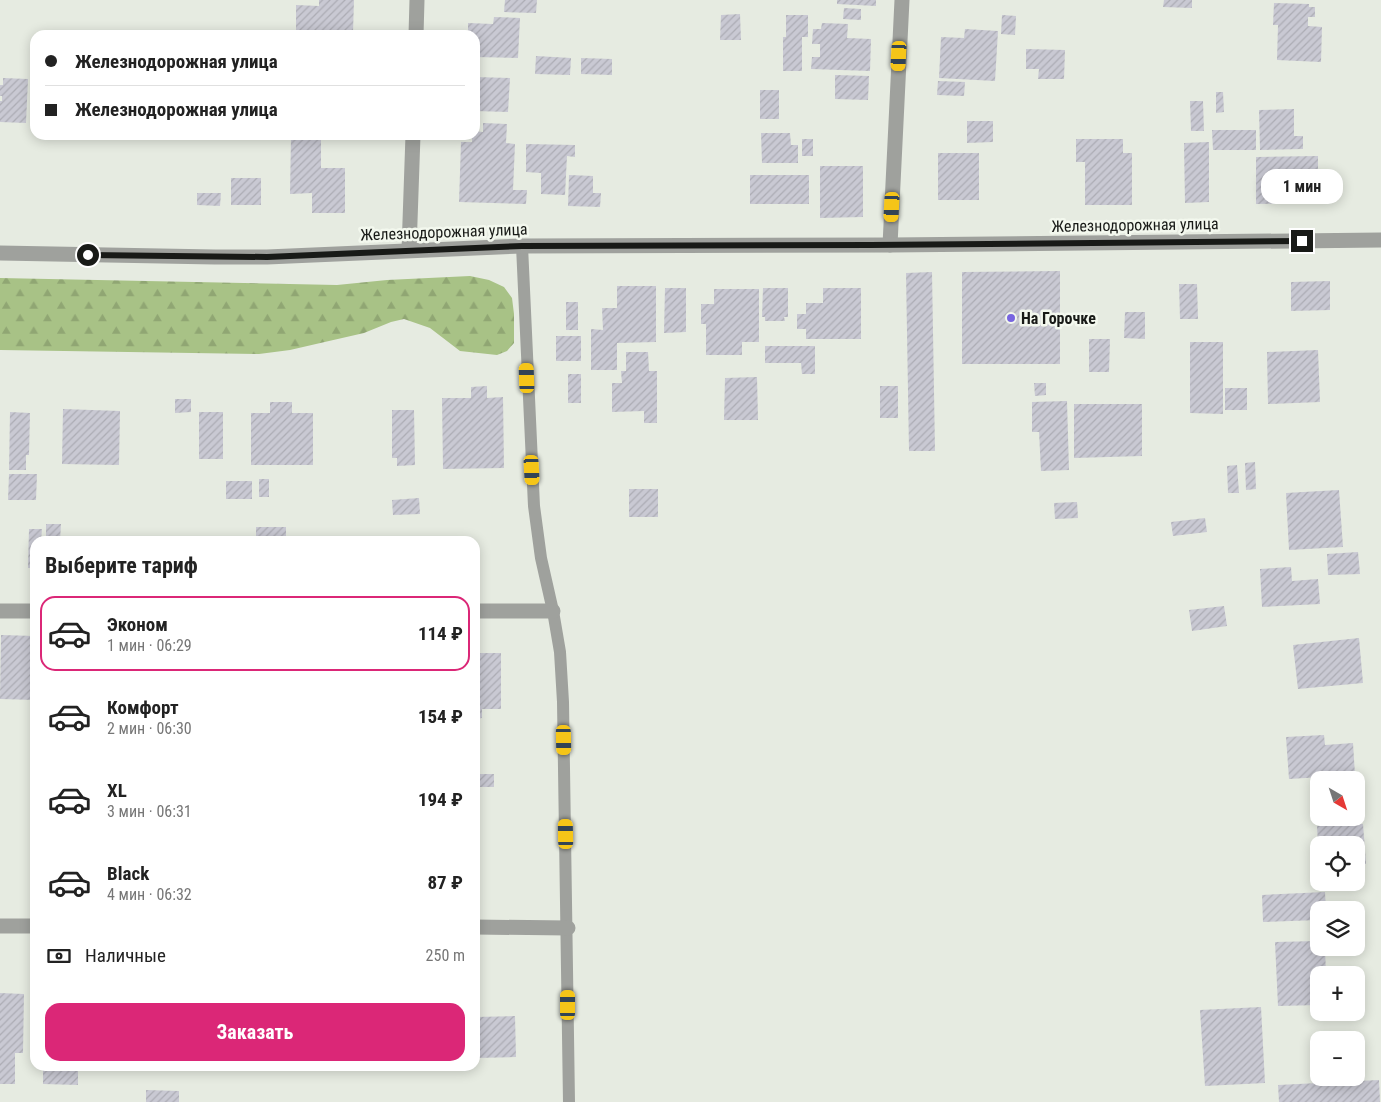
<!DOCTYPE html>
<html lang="ru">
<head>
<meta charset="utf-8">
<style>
	:root { --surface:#fff; --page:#f2f2f2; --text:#222; --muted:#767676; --line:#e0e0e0; --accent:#db2777 }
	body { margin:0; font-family:"Roboto Condensed",sans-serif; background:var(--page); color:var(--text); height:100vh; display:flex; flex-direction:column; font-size:19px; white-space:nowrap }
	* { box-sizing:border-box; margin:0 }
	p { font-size:16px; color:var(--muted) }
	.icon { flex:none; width:28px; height:28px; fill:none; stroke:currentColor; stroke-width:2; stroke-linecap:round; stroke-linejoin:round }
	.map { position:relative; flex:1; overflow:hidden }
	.drawer { position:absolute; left:30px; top:536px; width:450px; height:535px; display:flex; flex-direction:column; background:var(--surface); border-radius:15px; box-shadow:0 2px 12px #0003 }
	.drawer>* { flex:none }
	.banner { position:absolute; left:30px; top:30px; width:450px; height:110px; border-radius:15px; box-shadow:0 2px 12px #0003; display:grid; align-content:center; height:110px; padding:0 15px; background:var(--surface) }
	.needle { width:32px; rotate:141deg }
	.tools { position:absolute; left:1310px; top:771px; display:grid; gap:10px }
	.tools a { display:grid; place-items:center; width:55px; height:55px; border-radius:10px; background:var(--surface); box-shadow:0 2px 12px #0003; font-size:25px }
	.end { position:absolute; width:22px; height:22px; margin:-11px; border:6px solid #181a17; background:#fff; box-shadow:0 0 0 2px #fff }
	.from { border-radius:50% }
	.bubble { position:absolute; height:35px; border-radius:15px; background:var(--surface); box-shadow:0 2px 12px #0003; font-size:16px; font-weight:700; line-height:35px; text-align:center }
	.car { position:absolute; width:15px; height:30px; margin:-15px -8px; border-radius:6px; box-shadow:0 0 4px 1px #0007; background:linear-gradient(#f5c518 24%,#345 0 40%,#f5c518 0 76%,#345 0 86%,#f5c518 0) }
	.banner b { display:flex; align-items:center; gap:18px; height:48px; font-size:19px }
	.banner b+b { border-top:1px solid var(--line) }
	.banner i { width:12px; height:12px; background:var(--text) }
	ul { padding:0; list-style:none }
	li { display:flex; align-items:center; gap:15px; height:75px; margin:0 10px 8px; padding:0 5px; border:2px solid transparent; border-radius:15px }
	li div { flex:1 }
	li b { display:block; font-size:19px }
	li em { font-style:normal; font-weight:700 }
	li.on { border-color:var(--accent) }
	li>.icon { width:45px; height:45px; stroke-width:1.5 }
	h2 { padding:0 15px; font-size:22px; line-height:60px }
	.pay { display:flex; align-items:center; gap:12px; height:55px; padding:0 15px; font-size:19px }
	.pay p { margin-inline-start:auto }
	.button { display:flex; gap:10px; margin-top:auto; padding:10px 15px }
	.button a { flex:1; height:58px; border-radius:15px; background:var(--accent); color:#fff; font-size:20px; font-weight:700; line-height:58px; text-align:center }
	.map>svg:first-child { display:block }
	.forest { fill:url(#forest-firs) }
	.building { fill:url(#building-hatch) }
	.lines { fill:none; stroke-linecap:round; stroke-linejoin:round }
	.service { stroke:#9fa19d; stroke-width:12 }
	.minor { stroke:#9fa19d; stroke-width:15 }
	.tertiary { stroke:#9fa19d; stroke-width:15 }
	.route { stroke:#181a17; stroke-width:6 }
	.poi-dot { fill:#7865e0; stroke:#f3f8ee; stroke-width:2 }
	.labels { text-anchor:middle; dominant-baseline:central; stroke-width:5; stroke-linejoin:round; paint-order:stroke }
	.street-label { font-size:16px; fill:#181a17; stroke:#f3f8ee }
	.poi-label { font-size:16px; font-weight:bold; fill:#181a17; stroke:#f3f8ee; text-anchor:start }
</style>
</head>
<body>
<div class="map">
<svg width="1381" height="1102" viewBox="0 0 1381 1102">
	<defs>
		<pattern id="forest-firs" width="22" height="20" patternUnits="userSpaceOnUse" patternTransform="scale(1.25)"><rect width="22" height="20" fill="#a8c286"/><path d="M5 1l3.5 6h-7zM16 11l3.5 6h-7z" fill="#90a673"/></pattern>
		<pattern id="building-hatch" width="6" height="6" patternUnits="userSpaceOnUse" patternTransform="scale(1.25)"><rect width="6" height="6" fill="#c9c9d3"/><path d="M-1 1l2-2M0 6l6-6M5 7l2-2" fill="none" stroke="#acacb4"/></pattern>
	</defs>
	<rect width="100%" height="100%" fill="#e6ebe1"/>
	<path class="forest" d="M470,276L489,280L504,287L512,298L514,314V343L507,351L497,355L460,351L430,328L404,319L391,322L364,333L329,341L290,350L259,354L0,350V278L337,285L387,280Z"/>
	<path class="building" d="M319,0H354L353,32L296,30V5L319,6Z
		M505,0H537L536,13L504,12Z
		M837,0H876V6L837,4Z
		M1164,0H1192V8L1163,7Z
		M1274,3L1309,4V7H1315V17H1308V26L1322,27L1321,62L1277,60L1278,25H1273Z
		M844,8L861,9V20L843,19Z
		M740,14L741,40H720L721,15Z
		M786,15H808V37H802V71H783V37H786Z
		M1002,15L1016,16L1015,35L1001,34Z
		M494,17L520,18L518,58L475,57V35H468V23L493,24Z
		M822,23L848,24L847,38L871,39L870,71L811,69L812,57H820V44H812L813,29H821Z
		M965,29L998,31L995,81L939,78L941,37L964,38Z
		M1026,49L1065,50L1064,79H1038L1039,69H1026Z
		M536,56L571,58L570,75L535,74Z
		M581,58L612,59V75L581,74Z
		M835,75L869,76L868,100L835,99Z
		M475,77L510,78L508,112L475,111Z
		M3,78L28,79L26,123L0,122V101H2V96H0V85H3Z
		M938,81L965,82L964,96L937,95Z
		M760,90H779V119H760Z
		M1216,92H1223L1224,112L1216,113Z
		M1190,101H1203L1204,131H1191Z
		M1294,109V136H1303V149L1260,150L1259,110Z
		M967,121H993V142L967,143Z
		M483,123L507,124L506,143L515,144L513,190H527L526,204L459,202L461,142H472V135H475V131L483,132Z
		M1212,130H1256V150H1213Z
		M761,133H790L791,145H798V163H762Z
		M321,135V168H345V213H312V193L290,194L291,136Z
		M802,139H813V156H802Z
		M1076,139H1123V153H1132V205H1085V162H1076Z
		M1209,142V202L1185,203L1184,143Z
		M526,144L575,145V157L567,156L565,195L541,194V173L526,172Z
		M938,153H979V200H938Z
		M1318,156V203L1256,204V157Z
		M820,166H863V217L820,218Z
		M569,175L593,176V193H601L600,207L568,206Z
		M750,175H809V204H750Z
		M231,178H261V205H231Z
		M197,193H221L220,206L197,205Z
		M1060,271V364H962V272Z
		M932,272L935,451H909L906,273Z
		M1330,281V310L1291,311V282Z
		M1179,284H1197L1198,319H1180Z
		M617,286H656V342L617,343V370H591V329L603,330L602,308H617Z
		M665,288H686V332L664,333Z
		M763,288H788V317H784L785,321H765V317H762Z
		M823,288H861V339H806V329H797V314H806V303H823Z
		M714,289H759V342H742V355H706V324H701V304H714Z
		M566,302H578V330H566Z
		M1125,312H1145V339L1124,338Z
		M556,336H581V361H556Z
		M1089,339H1110L1109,372H1089Z
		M1190,342H1223V414L1190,413Z
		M765,346H815V374H802L801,363H765Z
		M1318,350L1320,402L1268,404L1267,352Z
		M626,352H648L649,371H657V423H644V411L612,412V383H622L621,371H626Z
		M568,374H581V403H568Z
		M757,377L758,420H724L725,378Z
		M1034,383H1046V395L1035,396Z
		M487,386V398L503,397L504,468L443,469L442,398H471V387Z
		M880,386H898V418H880Z
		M1225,388H1247V410H1225Z
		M175,399H191V412L175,413Z
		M1067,401L1069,470L1041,471L1039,432H1032V402Z
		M270,402H292V413H313V465H251V413H270Z
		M1074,404H1142V456L1074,458Z
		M63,409L120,411L119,465L62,464Z
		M392,410H414L415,465L397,466V458H392Z
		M10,412L30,413L29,455H26V470H9Z
		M199,412H223V459H199Z
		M1255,462L1256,489L1246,490L1245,463Z
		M1237,465L1239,493H1228L1227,466Z
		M9,474H37L36,500H8Z
		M259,479H269V497H259Z
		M226,481H252V499H226Z
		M629,489H658V517H629Z
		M1339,490L1343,547L1289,550L1286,493Z
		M419,498L420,514L393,515L392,500Z
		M1077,502L1078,518L1055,519L1054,503Z
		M1205,518L1207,532L1173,536L1171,522Z
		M46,524H61L60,541H46Z
		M256,527H286V541H256Z
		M29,529H42L41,541H35V568H28Z
		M1358,552L1360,574L1328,575L1327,554Z
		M1291,567L1292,581L1318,579L1320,604L1262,607L1260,569Z
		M1224,606L1227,626L1192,631L1189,610Z
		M1,635L35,636V700L0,699Z
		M1359,638L1363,683L1298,689L1293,645Z
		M475,653H501V709H482V718L475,719Z
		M1324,735L1325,745L1353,743L1355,775L1289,779L1286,737Z
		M475,774H494V787H475Z
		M1363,824L1366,864H1356V845H1318L1317,826Z
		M1325,892L1326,910H1319V920L1263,922L1262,895Z
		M1319,941V948H1325L1326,975H1319V1005L1278,1006L1275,942Z
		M0,993L24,994L23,1053H15V1084H0Z
		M1261,1007L1265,1083L1205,1086L1200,1010Z
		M515,1016L516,1057L475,1058V1017Z
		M43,1066H78V1085L43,1084Z
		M1379,1080L1380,1102H1279L1278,1085Z
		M146,1090L179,1091V1102H146Z"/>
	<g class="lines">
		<path class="service" d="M522,246L534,506L541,558L553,611L560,652L563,702L569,1102"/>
		<path class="minor" d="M416,35L417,0
			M890,245L902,0
			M409,250L413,135
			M0,611H35
			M475,611H553
			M0,926H35
			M475,927L568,928"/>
		<path class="tertiary" d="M0,253L215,257H267L522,246L890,245L1381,240"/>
	</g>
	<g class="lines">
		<path class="route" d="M88,255L267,257L522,246L870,245L1302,241"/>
	</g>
	<circle class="poi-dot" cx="1011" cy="318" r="5"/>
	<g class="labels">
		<g class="street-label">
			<text transform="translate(1135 225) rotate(-1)">Железнодорожная улица</text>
			<text transform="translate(444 232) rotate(-2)">Железнодорожная улица</text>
		</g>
		<g class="poi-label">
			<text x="1021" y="318">На Горочке</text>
		</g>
	</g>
</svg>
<div class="tools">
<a><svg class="needle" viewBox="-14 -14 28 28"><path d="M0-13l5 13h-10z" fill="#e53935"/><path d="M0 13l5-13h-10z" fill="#767676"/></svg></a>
<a><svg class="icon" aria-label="locate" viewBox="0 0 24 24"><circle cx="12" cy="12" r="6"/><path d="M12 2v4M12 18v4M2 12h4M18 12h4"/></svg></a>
<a><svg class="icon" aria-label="layers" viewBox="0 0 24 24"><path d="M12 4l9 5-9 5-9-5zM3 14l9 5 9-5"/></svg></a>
<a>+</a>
<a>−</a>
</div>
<i class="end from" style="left:88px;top:255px"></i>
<i class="end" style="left:1302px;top:241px"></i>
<div class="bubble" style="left:1261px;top:169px;width:82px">1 мин</div>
<i class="car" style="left:899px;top:56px;rotate:183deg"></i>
<i class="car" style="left:892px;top:207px;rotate:183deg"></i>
<i class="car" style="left:527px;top:378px;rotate:358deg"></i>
<i class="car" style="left:532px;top:470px;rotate:177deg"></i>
<i class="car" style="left:564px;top:740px;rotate:179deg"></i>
<i class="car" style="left:566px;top:834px;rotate:359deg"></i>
<i class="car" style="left:568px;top:1005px;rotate:0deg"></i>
<div class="banner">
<b><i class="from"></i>Железнодорожная улица</b>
<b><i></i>Железнодорожная улица</b>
</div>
<section class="drawer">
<h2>Выберите тариф</h2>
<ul>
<li class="on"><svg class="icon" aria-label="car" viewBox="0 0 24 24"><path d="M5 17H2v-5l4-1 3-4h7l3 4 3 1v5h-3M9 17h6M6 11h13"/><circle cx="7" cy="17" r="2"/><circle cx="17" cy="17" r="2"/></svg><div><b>Эконом</b><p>1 мин · 06:29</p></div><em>114 ₽</em></li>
<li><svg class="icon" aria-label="car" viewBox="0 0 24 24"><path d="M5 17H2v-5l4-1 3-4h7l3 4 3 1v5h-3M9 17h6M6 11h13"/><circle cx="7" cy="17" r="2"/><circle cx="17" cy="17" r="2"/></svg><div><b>Комфорт</b><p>2 мин · 06:30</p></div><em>154 ₽</em></li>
<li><svg class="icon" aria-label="car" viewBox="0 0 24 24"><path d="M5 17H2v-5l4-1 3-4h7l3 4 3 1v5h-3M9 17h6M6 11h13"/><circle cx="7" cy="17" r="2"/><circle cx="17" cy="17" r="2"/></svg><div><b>XL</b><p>3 мин · 06:31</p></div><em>194 ₽</em></li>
<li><svg class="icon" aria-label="car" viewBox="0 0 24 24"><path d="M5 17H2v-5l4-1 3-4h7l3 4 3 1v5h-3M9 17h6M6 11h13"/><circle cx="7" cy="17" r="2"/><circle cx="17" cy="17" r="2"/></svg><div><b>Black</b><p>4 мин · 06:32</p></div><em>87 ₽</em></li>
</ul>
<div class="pay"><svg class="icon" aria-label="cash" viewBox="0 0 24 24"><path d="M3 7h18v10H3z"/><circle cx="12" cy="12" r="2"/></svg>Наличные<p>250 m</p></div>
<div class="button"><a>Заказать</a></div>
</section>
</div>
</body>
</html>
